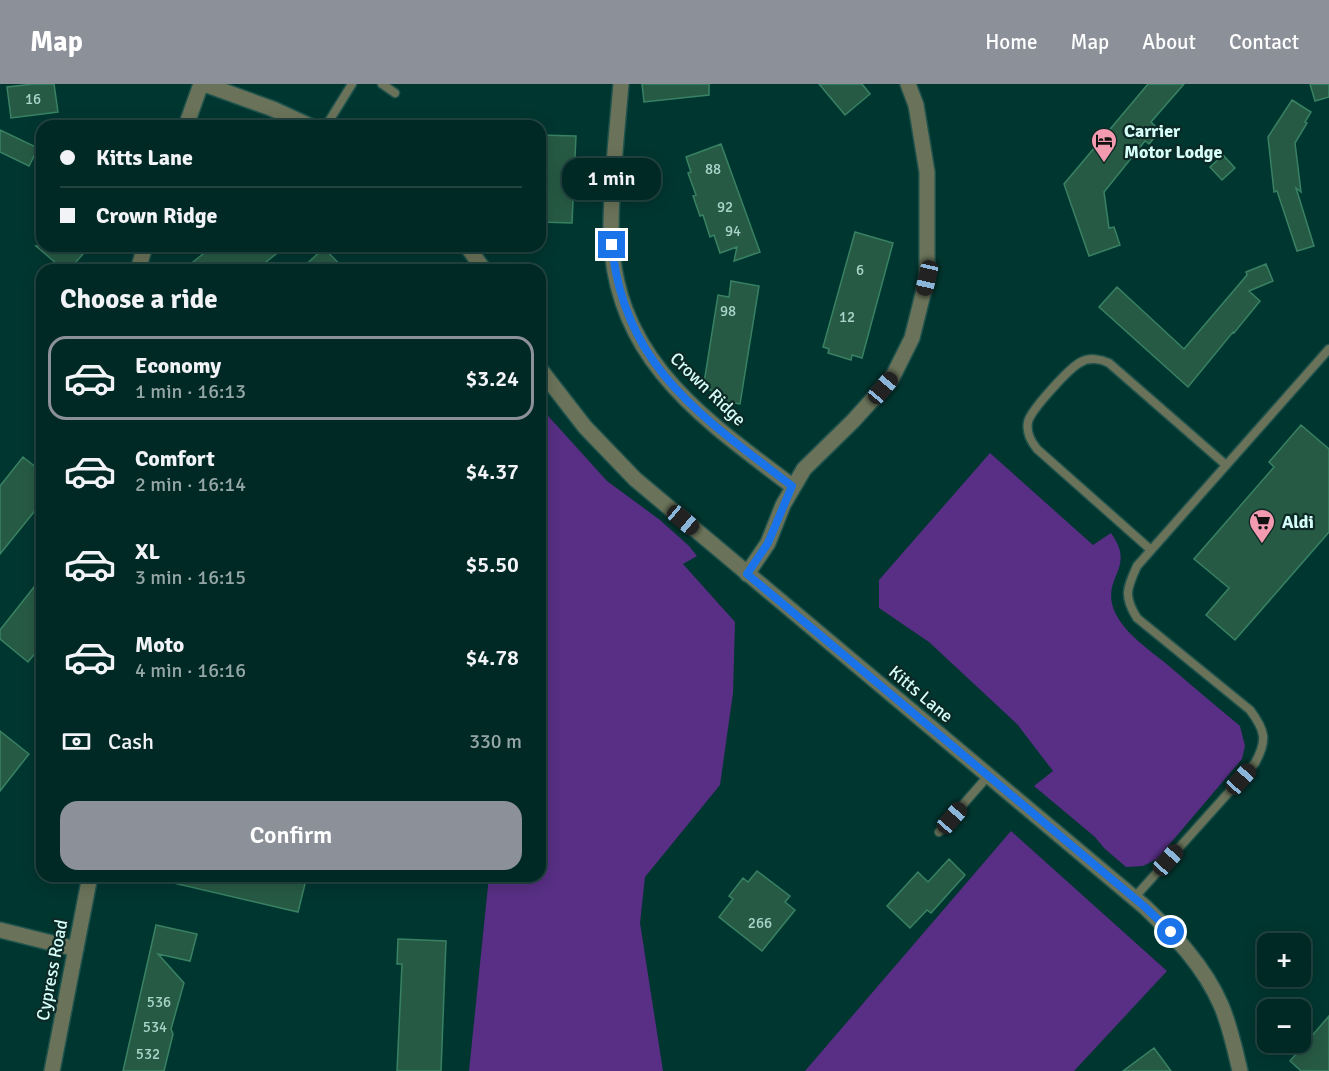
<!DOCTYPE html>
<html lang="en">
<head>
<meta charset="utf-8">
<style>
	:root { --surface:#002824; --page:#0e3431; --text:#f1f3f6; --muted:#95a6a6; --line:#224441; --accent:#8c9099 }
	body { margin:0; font-family:Signika,sans-serif; background:var(--page); color:var(--text); height:100vh; display:flex; flex-direction:column; font-size:22px; white-space:nowrap }
	* { box-sizing:border-box; margin:0 }
	p { font-size:20px; color:var(--muted) }
	.icon { flex:none; width:33px; height:33px; fill:none; stroke:currentColor; stroke-width:2; stroke-linecap:round; stroke-linejoin:round }
	.map { position:relative; flex:1; overflow:hidden }
	.details { position:absolute; left:36px; top:180px; width:510px; height:618px; display:flex; flex-direction:column; background:var(--surface); border-radius:18px; box-shadow:0 3px 15px #0003,0 0 0 2px var(--line) }
	.details>* { flex:none }
	.top-card { position:absolute; left:36px; top:36px; width:510px; height:132px; border-radius:18px; box-shadow:0 3px 15px #0003,0 0 0 2px var(--line); display:grid; align-content:center; height:132px; padding:0 24px; background:var(--surface) }
	.controls { position:absolute; left:1257px; top:849px; display:grid; gap:12px }
	.controls a { display:grid; place-items:center; width:54px; height:54px; border-radius:12px; background:var(--surface); box-shadow:0 3px 15px #0003,0 0 0 2px var(--line); font-size:30px }
	.end { position:absolute; width:27px; height:27px; margin:-14px; border:8px solid #1a73e8; background:#fff; box-shadow:0 0 0 3px #fff }
	.from { border-radius:50% }
	.bubble { position:absolute; height:42px; border-radius:18px; background:var(--surface); box-shadow:0 3px 15px #0003,0 0 0 2px var(--line); font-size:20px; font-weight:600; line-height:42px; text-align:center }
	.car { position:absolute; width:18px; height:36px; margin:-18px -9px; border-radius:8px; box-shadow:0 0 4px 2px #0007; background:linear-gradient(#222 24%,#8ab4d8 0 40%,#222 0 76%,#8ab4d8 0 86%,#222 0) }
	.top-card b { display:flex; align-items:center; gap:21px; height:57px; font-size:22px }
	.top-card b+b { border-top:2px solid var(--line) }
	.top-card i { width:15px; height:15px; background:var(--text) }
	ul { padding:0; list-style:none }
	li { display:flex; align-items:center; gap:18px; height:84px; margin:0 12px 9px; padding:0 12px; border:3px solid transparent; border-radius:18px }
	li div { flex:1 }
	li b { display:block; font-size:22px }
	li em { font-style:normal; font-weight:600 }
	li.selected { border-color:var(--accent) }
	li>.icon { width:54px; height:54px; stroke-width:1.5 }
	h2 { padding:0 24px; font-size:27px; line-height:72px }
	.pay { display:flex; align-items:center; gap:15px; height:66px; padding:0 24px; font-size:22px }
	.pay p { margin-inline-start:auto }
	.cta { display:flex; gap:12px; margin-top:auto; padding:12px 24px }
	.cta a { flex:1; height:69px; border-radius:18px; background:var(--accent); color:#fff; font-size:24px; font-weight:600; line-height:69px; text-align:center }
	header { display:flex; align-items:center; gap:36px; box-sizing:border-box; height:84px; padding:0 30px; background:var(--accent); color:#fff }
	header strong { font-size:28px }
	nav { display:flex; gap:33px; margin-inline-start:auto; font-size:21px }
	.map>svg:first-child { display:block }
	.green { fill:#582f84 }
	.building { fill:#275a44; stroke:#388263; stroke-width:1.5 }
	.lines { fill:none; stroke-linecap:round; stroke-linejoin:round }
	.service-casing { stroke:#1e524c; stroke-width:11 }
	.minor-casing { stroke:#1e524c; stroke-width:18 }
	.tertiary-casing { stroke:#1e524c; stroke-width:18 }
	.service { stroke:#6a7359; stroke-width:8 }
	.minor { stroke:#6a7359; stroke-width:15 }
	.tertiary { stroke:#6a7359; stroke-width:15 }
	.route { stroke:#1a73e8; stroke-width:8 }
	.labels { text-anchor:middle; dominant-baseline:central; stroke-width:4.5; stroke-linejoin:round; paint-order:stroke }
	.number-label { font-size:15px; fill:#a9d5ca }
	.poi-label { font-size:18px; font-weight:bold; fill:#d4fef7; stroke:#0c2925; text-anchor:start }
	.street-label { font-size:18px; fill:#d4fef7; stroke:#0c2925 }
</style>
</head>
<body>
<header>
<strong>Map</strong>
<nav><a>Home</a><a>Map</a><a>About</a><a>Contact</a></nav>
</header>
<div class="map">
<svg width="1329" height="987" viewBox="0 0 1329 987">
	<rect width="100%" height="100%" fill="#003630"/>
	<path class="green" d="M540,323L607,397L660,436L689,462L697,472L683,480L735,538L733,609L720,701L645,793L640,839L663,987H469L489,792H540Z
		M990,369L1093,461L1111,449C1137,485 1101,492 1114,526C1124,550 1150,566 1169,582C1192,602 1216,622 1240,642L1245,662L1242,675L1157,775L1143,782L1126,783L1104,764L1095,753L1034,702L1053,687L1017,640L929,558L879,524V496Z
		M1011,747L1167,887L1074,987H805Z"/>
	<path class="building" d="M33,0H54L58,28L11,34L7,3Z
		M642,0H709V11L644,18Z
		M819,0H862L870,10L845,31Z
		M1148,0H1184L1151,38L1160,47L1149,60L1145,57L1104,108L1109,144L1114,143L1120,161L1089,172L1064,100Z
		M1310,0H1329V13L1315,17Z
		M1292,16L1311,28L1305,38L1307,39L1295,59L1301,108L1296,104L1314,162L1297,167L1277,107L1274,108L1268,53Z
		M0,46L38,64L29,82L0,68Z
		M540,51L576,52L572,139L540,138Z
		M721,60L760,168L734,177L737,163L720,169L714,151L710,153L703,131L700,132L693,112L696,111L688,89L691,88L686,73Z
		M1223,71L1235,84L1222,96L1210,83Z
		M855,148L893,159L862,274L852,271L851,276L828,269L829,265L823,263Z
		M36,162H90L69,186H64Z
		M213,162H286L256,186H183Z
		M324,164L345,186H300Z
		M1266,180L1273,197L1249,207L1260,217L1234,249L1233,248L1188,303L1099,223L1117,203L1184,265L1247,191L1246,188Z
		M731,197L759,202L740,320L711,315L712,306L703,305L718,211L729,213Z
		M1301,341L1329,365V448L1235,556L1206,531L1229,504L1194,475L1274,383L1269,378Z
		M23,373L42,388V418L0,470V402Z
		M42,493V561L28,578L0,555V546Z
		M0,647L29,670L0,707Z
		M949,775L965,791L931,829L927,826L910,844L887,822L918,788L928,798Z
		M757,787L790,812L785,818L795,826L762,867L719,833L733,815L729,812L743,794L748,798Z
		M170,792H307L298,828L169,798Z
		M156,841L197,850L190,877L158,870L184,899L171,945L173,950L164,987H123Z
		M398,855L446,857L441,987H397L402,880H397Z
		M1329,932V987H1301L1290,977Z
		M1154,964L1171,987H1123Z"/>
	<g class="lines">
		<defs>
			<path id="service" d="M382,0L395,9
				M326,42L352,0
				M1151,466L1037,365C1031,357 1026,349 1028,338C1030,327 1070,283 1081,278C1089,273 1101,275 1109,279L1226,381
				M939,748L988,692
				M1134,814L1255,679C1268,656 1265,646 1250,626L1137,534C1123,512 1127,504 1137,482L1329,265"/>
			<path id="minor" d="M621,0C617,48 611,97 611,146C612,273 701,333 792,402
				M186,42L201,0
				M138,186L145,162
				M747,490L768,459L783,421L804,385L853,337L892,294L912,254L927,194V88L916,21L908,0
				M0,846L76,865
				M52,987L90,792"/>
			<path id="tertiary" d="M204,0L273,25L310,42
				M467,162L484,186
				M540,285L585,343L635,395L1145,823C1175,852 1204,882 1221,921C1230,942 1235,965 1240,987"/>
		</defs>
		<use href="#service" class="service-casing"/>
		<use href="#minor" class="minor-casing"/>
		<use href="#tertiary" class="tertiary-casing"/>
		<use href="#service" class="service"/>
		<use href="#minor" class="minor"/>
		<use href="#tertiary" class="tertiary"/>
	</g>
	<g class="lines">
		<path class="route" d="M612,161C623,283 704,334 792,402L768,459L747,490L1145,823L1171,848"/>
	</g>
	<defs>
		<symbol id="hotel-pin" viewBox="-11 -11 22 30"><path d="M0 17L-7.5 6A9.5 9.5 0 1 1 7.5 6Z" fill="#f29ab0" stroke="#0c2925"/><path d="M-6-4.5h1.5V1H6V5H4.5V3h-9V5H-6ZM-4 0a1.8 1.8 0 1 1 3.6 0ZM.5 0V-2.5h3Q6-2.5 6 0Z" fill="#111"/></symbol>
		<symbol id="supermarket-pin" viewBox="-11 -11 22 30"><path d="M0 17L-7.5 6A9.5 9.5 0 1 1 7.5 6Z" fill="#f29ab0" stroke="#0c2925"/><path d="M-6-5.5h2.5l.6 2H6L4.5 2H-2.5L-4.4-4H-6ZM-1.5 3.2a1.3 1.3 0 1 0 .1 0ZM3 3.2a1.3 1.3 0 1 0 .1 0Z" fill="#111"/></symbol>
	</defs>
	<g fill-rule="evenodd">
		<use href="#hotel-pin" x="1089" y="42" width="30" height="40"/>
		<use href="#supermarket-pin" x="1247" y="423" width="30" height="40"/>
	</g>
	<g class="labels">
		<g class="number-label">
			<text x="33" y="15">16</text>
			<text x="713" y="85">88</text>
			<text x="725" y="123">92</text>
			<text x="733" y="147">94</text>
			<text x="860" y="186">6</text>
			<text x="728" y="227">98</text>
			<text x="847" y="233">12</text>
			<text x="760" y="839">266</text>
			<text x="159" y="918">536</text>
			<text x="155" y="943">534</text>
			<text x="148" y="970">532</text>
		</g>
		<g class="poi-label">
			<text x="1124" y="47">Carrier<tspan x="1124" dy="21">Motor Lodge</tspan></text>
			<text x="1282" y="438">Aldi</text>
		</g>
		<g class="street-label">
			<text transform="translate(708 305) rotate(44)">Crown Ridge</text>
			<text transform="translate(921 610) rotate(40)">Kitts Lane</text>
			<text transform="translate(52 886) rotate(-79)">Cypress Road</text>
		</g>
	</g>
</svg>
<div class="controls">
<a>+</a>
<a>−</a>
</div>
<i class="end from" style="left:1171px;top:848px"></i>
<i class="end" style="left:612px;top:161px"></i>
<div class="bubble" style="left:562px;top:74px;width:99px">1 min</div>
<i class="car" style="left:927px;top:194px;rotate:193deg"></i>
<i class="car" style="left:883px;top:304px;rotate:40deg"></i>
<i class="car" style="left:683px;top:436px;rotate:130deg"></i>
<i class="car" style="left:1241px;top:695px;rotate:42deg"></i>
<i class="car" style="left:952px;top:734px;rotate:41deg"></i>
<i class="car" style="left:1168px;top:776px;rotate:42deg"></i>
<div class="top-card">
<b><i class="from"></i>Kitts Lane</b>
<b><i></i>Crown Ridge</b>
</div>
<section class="details">
<h2>Choose a ride</h2>
<ul>
<li class="selected"><svg class="icon" aria-label="car" viewBox="0 0 24 24"><path d="M5 17H2v-5l4-1 3-4h7l3 4 3 1v5h-3M9 17h6M6 11h13"/><circle cx="7" cy="17" r="2"/><circle cx="17" cy="17" r="2"/></svg><div><b>Economy</b><p>1 min · 16:13</p></div><em>$3.24</em></li>
<li><svg class="icon" aria-label="car" viewBox="0 0 24 24"><path d="M5 17H2v-5l4-1 3-4h7l3 4 3 1v5h-3M9 17h6M6 11h13"/><circle cx="7" cy="17" r="2"/><circle cx="17" cy="17" r="2"/></svg><div><b>Comfort</b><p>2 min · 16:14</p></div><em>$4.37</em></li>
<li><svg class="icon" aria-label="car" viewBox="0 0 24 24"><path d="M5 17H2v-5l4-1 3-4h7l3 4 3 1v5h-3M9 17h6M6 11h13"/><circle cx="7" cy="17" r="2"/><circle cx="17" cy="17" r="2"/></svg><div><b>XL</b><p>3 min · 16:15</p></div><em>$5.50</em></li>
<li><svg class="icon" aria-label="car" viewBox="0 0 24 24"><path d="M5 17H2v-5l4-1 3-4h7l3 4 3 1v5h-3M9 17h6M6 11h13"/><circle cx="7" cy="17" r="2"/><circle cx="17" cy="17" r="2"/></svg><div><b>Moto</b><p>4 min · 16:16</p></div><em>$4.78</em></li>
</ul>
<div class="pay"><svg class="icon" aria-label="cash" viewBox="0 0 24 24"><path d="M3 7h18v10H3z"/><circle cx="12" cy="12" r="2"/></svg>Cash<p>330 m</p></div>
<div class="cta"><a>Confirm</a></div>
</section>
</div>
</body>
</html>
